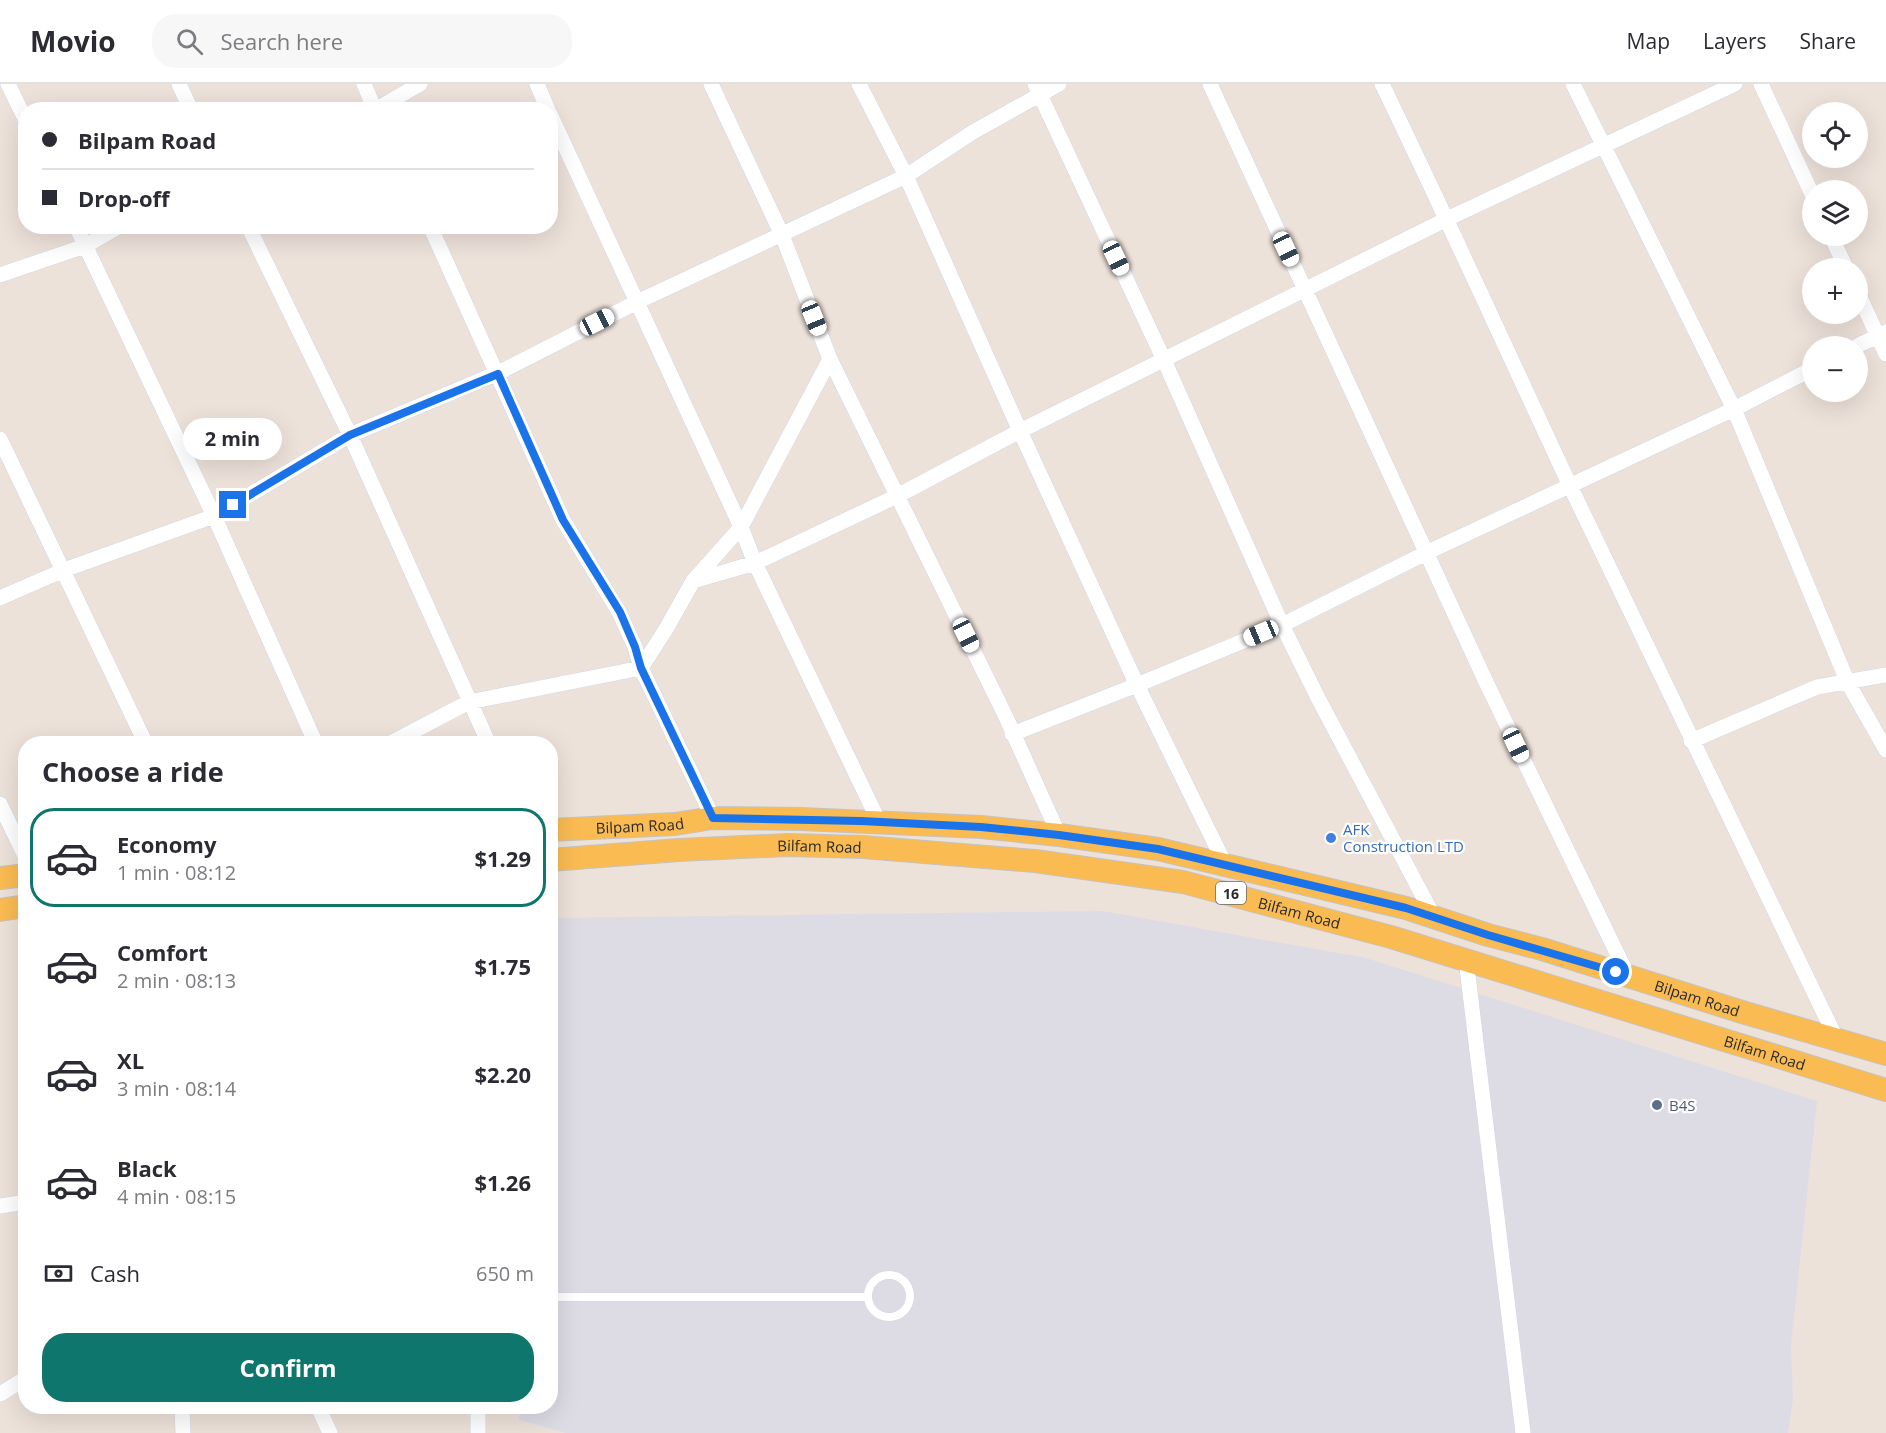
<!DOCTYPE html>
<html lang="en">
<head>
<meta charset="utf-8">
<style>
	:root { --surface:#fff; --page:#f7f7f7; --text:#2b2b33; --muted:#7c7c81; --line:#e1e1e2; --accent:#0f766e }
	body { margin:0; font-family:"Open Sans",sans-serif; background:var(--page); color:var(--text); height:100vh; display:flex; flex-direction:column; font-size:22px; white-space:nowrap }
	* { box-sizing:border-box; margin:0 }
	p { font-size:20px; color:var(--muted) }
	.icon { flex:none; width:33px; height:33px; fill:none; stroke:currentColor; stroke-width:2; stroke-linecap:round; stroke-linejoin:round }
	.map { position:relative; flex:1; overflow:hidden }
	.details { position:absolute; left:18px; top:652px; width:540px; height:678px; display:flex; flex-direction:column; background:var(--surface); border-radius:24px; box-shadow:0 6px 24px #0002 }
	.details>* { flex:none }
	.guide { position:absolute; left:18px; top:18px; width:540px; height:132px; border-radius:24px; box-shadow:0 6px 24px #0002; display:grid; align-content:center; height:132px; padding:0 24px; background:var(--surface) }
	.tools { position:absolute; left:1802px; top:18px; display:grid; gap:12px }
	.tools a { display:grid; place-items:center; width:66px; height:66px; border-radius:50%; background:var(--surface); box-shadow:0 6px 24px #0002; font-size:30px }
	.end { position:absolute; width:27px; height:27px; margin:-14px; border:8px solid #1a73e8; background:#fff; box-shadow:0 0 0 3px #fff }
	.from { border-radius:50% }
	.bubble { position:absolute; height:42px; border-radius:21px; background:var(--surface); box-shadow:0 6px 24px #0002; font-size:20px; font-weight:700; line-height:42px; text-align:center }
	.car { position:absolute; width:18px; height:36px; margin:-18px -9px; border-radius:8px; box-shadow:0 0 4px 2px #0007; background:linear-gradient(#fff 24%,#345 0 40%,#fff 0 76%,#345 0 86%,#fff 0) }
	.guide b { display:flex; align-items:center; gap:21px; height:57px; font-size:22px }
	.guide b+b { border-top:2px solid var(--line) }
	.guide i { width:15px; height:15px; background:var(--text) }
	ul { padding:0; list-style:none }
	li { display:flex; align-items:center; gap:18px; height:99px; margin:0 12px 9px; padding:0 12px; border:3px solid transparent; border-radius:24px }
	li div { flex:1 }
	li b { display:block; font-size:22px }
	li em { font-style:normal; font-weight:700 }
	li.active { border-color:var(--accent) }
	li>.icon { width:54px; height:54px; stroke-width:1.5 }
	h2 { padding:0 24px; font-size:27px; line-height:72px }
	.pay { display:flex; align-items:center; gap:15px; height:66px; padding:0 24px; font-size:22px }
	.pay p { margin-inline-start:auto }
	.cta { display:flex; gap:12px; margin-top:auto; padding:12px 24px }
	.cta a { flex:1; height:69px; border-radius:24px; background:var(--accent); color:#fff; font-size:24px; font-weight:700; line-height:69px; text-align:center }
	header { display:flex; align-items:center; gap:36px; box-sizing:border-box; height:84px; padding:0 30px; background:var(--surface); border-bottom:2px solid var(--line) }
	header strong { font-size:28px }
	nav { display:flex; gap:33px; margin-inline-start:auto; font-size:21px }
	.search { width:420px; height:54px; background:var(--page); display:flex; align-items:center; gap:15px; box-sizing:border-box; padding:0 21px; border-radius:24px; color:var(--muted); font-size:22px }
	.map>svg:first-child { display:block }
	.industrial { fill:#dddce5 }
	.lines { fill:none; stroke-linecap:round; stroke-linejoin:round }
	.service-casing { stroke:#d0d6e4; stroke-width:9 }
	.minor-casing { stroke:#d0d6e4; stroke-width:16 }
	.primary-casing { stroke:#c3c3c3; stroke-width:24 }
	.service { stroke:#fff; stroke-width:8 }
	.minor { stroke:#fff; stroke-width:15 }
	.primary { stroke:#fabc52; stroke-width:22 }
	.route { stroke:#1a73e8; stroke-width:8 }
	.shop-dot { fill:#3f7fe0; stroke:#fff; stroke-width:2 }
	.service-dot { fill:#5c6f8a; stroke:#fff; stroke-width:2 }
	.labels { text-anchor:middle; dominant-baseline:central; stroke-width:4.5; stroke-linejoin:round; paint-order:stroke }
	.shield { fill:#fff; stroke:#6a6a6a; stroke-width:1.5 }
	.shield-label { font-size:14px; font-weight:bold; fill:#2a2a2a }
	.street-label { font-size:15px; fill:#2a2a2a; stroke:#fff }
	.shop-label { font-size:15px; fill:#366cbe; stroke:#fff; text-anchor:start }
	.service-label { font-size:15px; fill:#4e5e75; stroke:#fff; text-anchor:start }
</style>
</head>
<body>
<header>
<strong>Movio</strong>
<div class="search"><svg class="icon" aria-label="search" viewBox="0 0 24 24"><circle cx="10" cy="10" r="6"/><path d="M15 15l6 6"/></svg>Search here</div>
<nav><a>Map</a><a>Layers</a><a>Share</a></nav>
</header>
<div class="map">
<svg width="1886" height="1349" viewBox="0 0 1886 1349">
	<rect width="100%" height="100%" fill="#ede2da"/>
	<path class="industrial" d="M1103,827L1366,874L1817,1017L1791,1262L1793,1315L1788,1349H566L519,1336L520,1323H550L551,834Z"/>
	<g class="lines">
		<defs>
			<path id="service" d="M868 1212a21 21 0 1 1 42 0a21 21 0 1 1-42 0Z
				M550,1213H868"/>
			<path id="minor" d="M8,0L26,37
				M179,0L191,26
				M364,0L375,26
				M537,0L548,26
				M711,0L782,151L830,275L1005,631L1059,751
				M859,0L906,92L1020,347L1137,601L1225,780
				M1035,0L1164,276L1282,541L1317,612L1434,833
				M1210,0L1486,598L1628,892
				M1382,0C1447,134 1508,269 1571,404C1658,588 1747,771 1836,954
				M1573,0L1734,325L1848,599L1886,666
				M1761,0L1812,110
				M375,26L420,0
				M550,30L741,443L755,479L879,738
				M76,142L214,432L316,660
				M248,142L350,351L489,660
				M430,142L563,436L619,528L635,563L641,584L713,734
				M1831,152L1846,184
				M0,191L85,162L120,142
				M1857,207L1886,270
				M1857,262L1886,248
				M0,355L146,660
				M693,497L755,479L897,412L1020,347L1447,135L1735,0
				M0,514L64,486L214,432L350,351L498,289L637,218L906,92L973,48L1059,0
				M1012,650L1137,601L1282,541L1428,468L1734,325L1812,285
				M1691,657L1817,603L1886,591
				M389,660L469,618L641,584L666,545L693,497L741,443L830,275
				M0,720L26,774
				M1466,875L1523,1349
				M0,1122L26,1118
				M0,1310L26,1294
				M182,1323L183,1349
				M318,1323L330,1349
				M478,1349V1323"/>
			<g id="primary">
				<path id="s1" d="M550,746L675,740L713,734L801,735L981,743L1059,751L1158,765L1406,824L1488,851L1542,865L1742,928L1886,970"/>
				<path id="s2" d="M550,776L679,766L788,761L863,763L1035,777L1183,798L1391,853L1886,1006"/>
				<path d="M0,794L26,791"/>
				<path d="M0,826L26,822"/>
			</g>
		</defs>
		<use href="#service" class="service-casing"/>
		<use href="#minor" class="minor-casing"/>
		<use href="#primary" class="primary-casing"/>
		<use href="#service" class="service"/>
		<use href="#minor" class="minor"/>
		<use href="#primary" class="primary"/>
	</g>
	<g class="lines">
		<path class="route" d="M233,421L350,351L498,290L563,436L620,528L635,563L641,584L713,734L861,737L981,743L1059,751L1158,765L1406,824L1488,851L1616,888"/>
	</g>
	<circle class="shop-dot" cx="1331" cy="754" r="6"/>
	<circle class="service-dot" cx="1657" cy="1021" r="6"/>
	<g class="labels">
		<rect class="shield" x="1216" y="798" width="30" height="22" rx="4.5"/>
		<g class="shield-label">
			<text x="1231" y="809">16</text>
		</g>
		<g class="street-label">
			<text stroke="none"><textPath href="#s1" startOffset="90">Bilpam Road</textPath></text>
			<text stroke="none"><textPath href="#s2" startOffset="270">Bilfam Road</textPath></text>
			<text stroke="none"><textPath href="#s2" startOffset="756">Bilfam Road</textPath></text>
			<text stroke="none"><textPath href="#s1" startOffset="1170">Bilpam Road</textPath></text>
			<text stroke="none"><textPath href="#s2" startOffset="1242">Bilfam Road</textPath></text>
		</g>
		<g class="shop-label">
			<text x="1343" y="745">AFK<tspan x="1343" dy="17">Construction LTD</tspan></text>
		</g>
		<g class="service-label">
			<text x="1669" y="1021">B4S</text>
		</g>
	</g>
</svg>
<div class="tools">
<a><svg class="icon" aria-label="locate" viewBox="0 0 24 24"><circle cx="12" cy="12" r="6"/><path d="M12 2v4M12 18v4M2 12h4M18 12h4"/></svg></a>
<a><svg class="icon" aria-label="layers" viewBox="0 0 24 24"><path d="M12 4l9 5-9 5-9-5zM3 14l9 5 9-5"/></svg></a>
<a>+</a>
<a>−</a>
</div>
<i class="end from" style="left:1616px;top:888px"></i>
<i class="end" style="left:233px;top:421px"></i>
<div class="bubble" style="left:183px;top:334px;width:99px">2 min</div>
<i class="car" style="left:1286px;top:165px;rotate:155deg"></i>
<i class="car" style="left:1116px;top:174px;rotate:155deg"></i>
<i class="car" style="left:814px;top:234px;rotate:158deg"></i>
<i class="car" style="left:597px;top:238px;rotate:63deg"></i>
<i class="car" style="left:1261px;top:549px;rotate:247deg"></i>
<i class="car" style="left:966px;top:551px;rotate:154deg"></i>
<i class="car" style="left:1516px;top:661px;rotate:155deg"></i>
<div class="guide">
<b><i class="from"></i>Bilpam Road</b>
<b><i></i>Drop-off</b>
</div>
<section class="details">
<h2>Choose a ride</h2>
<ul>
<li class="active"><svg class="icon" aria-label="car" viewBox="0 0 24 24"><path d="M5 17H2v-5l4-1 3-4h7l3 4 3 1v5h-3M9 17h6M6 11h13"/><circle cx="7" cy="17" r="2"/><circle cx="17" cy="17" r="2"/></svg><div><b>Economy</b><p>1 min · 08:12</p></div><em>$1.29</em></li>
<li><svg class="icon" aria-label="car" viewBox="0 0 24 24"><path d="M5 17H2v-5l4-1 3-4h7l3 4 3 1v5h-3M9 17h6M6 11h13"/><circle cx="7" cy="17" r="2"/><circle cx="17" cy="17" r="2"/></svg><div><b>Comfort</b><p>2 min · 08:13</p></div><em>$1.75</em></li>
<li><svg class="icon" aria-label="car" viewBox="0 0 24 24"><path d="M5 17H2v-5l4-1 3-4h7l3 4 3 1v5h-3M9 17h6M6 11h13"/><circle cx="7" cy="17" r="2"/><circle cx="17" cy="17" r="2"/></svg><div><b>XL</b><p>3 min · 08:14</p></div><em>$2.20</em></li>
<li><svg class="icon" aria-label="car" viewBox="0 0 24 24"><path d="M5 17H2v-5l4-1 3-4h7l3 4 3 1v5h-3M9 17h6M6 11h13"/><circle cx="7" cy="17" r="2"/><circle cx="17" cy="17" r="2"/></svg><div><b>Black</b><p>4 min · 08:15</p></div><em>$1.26</em></li>
</ul>
<div class="pay"><svg class="icon" aria-label="cash" viewBox="0 0 24 24"><path d="M3 7h18v10H3z"/><circle cx="12" cy="12" r="2"/></svg>Cash<p>650 m</p></div>
<div class="cta"><a>Confirm</a></div>
</section>
</div>
</body>
</html>
